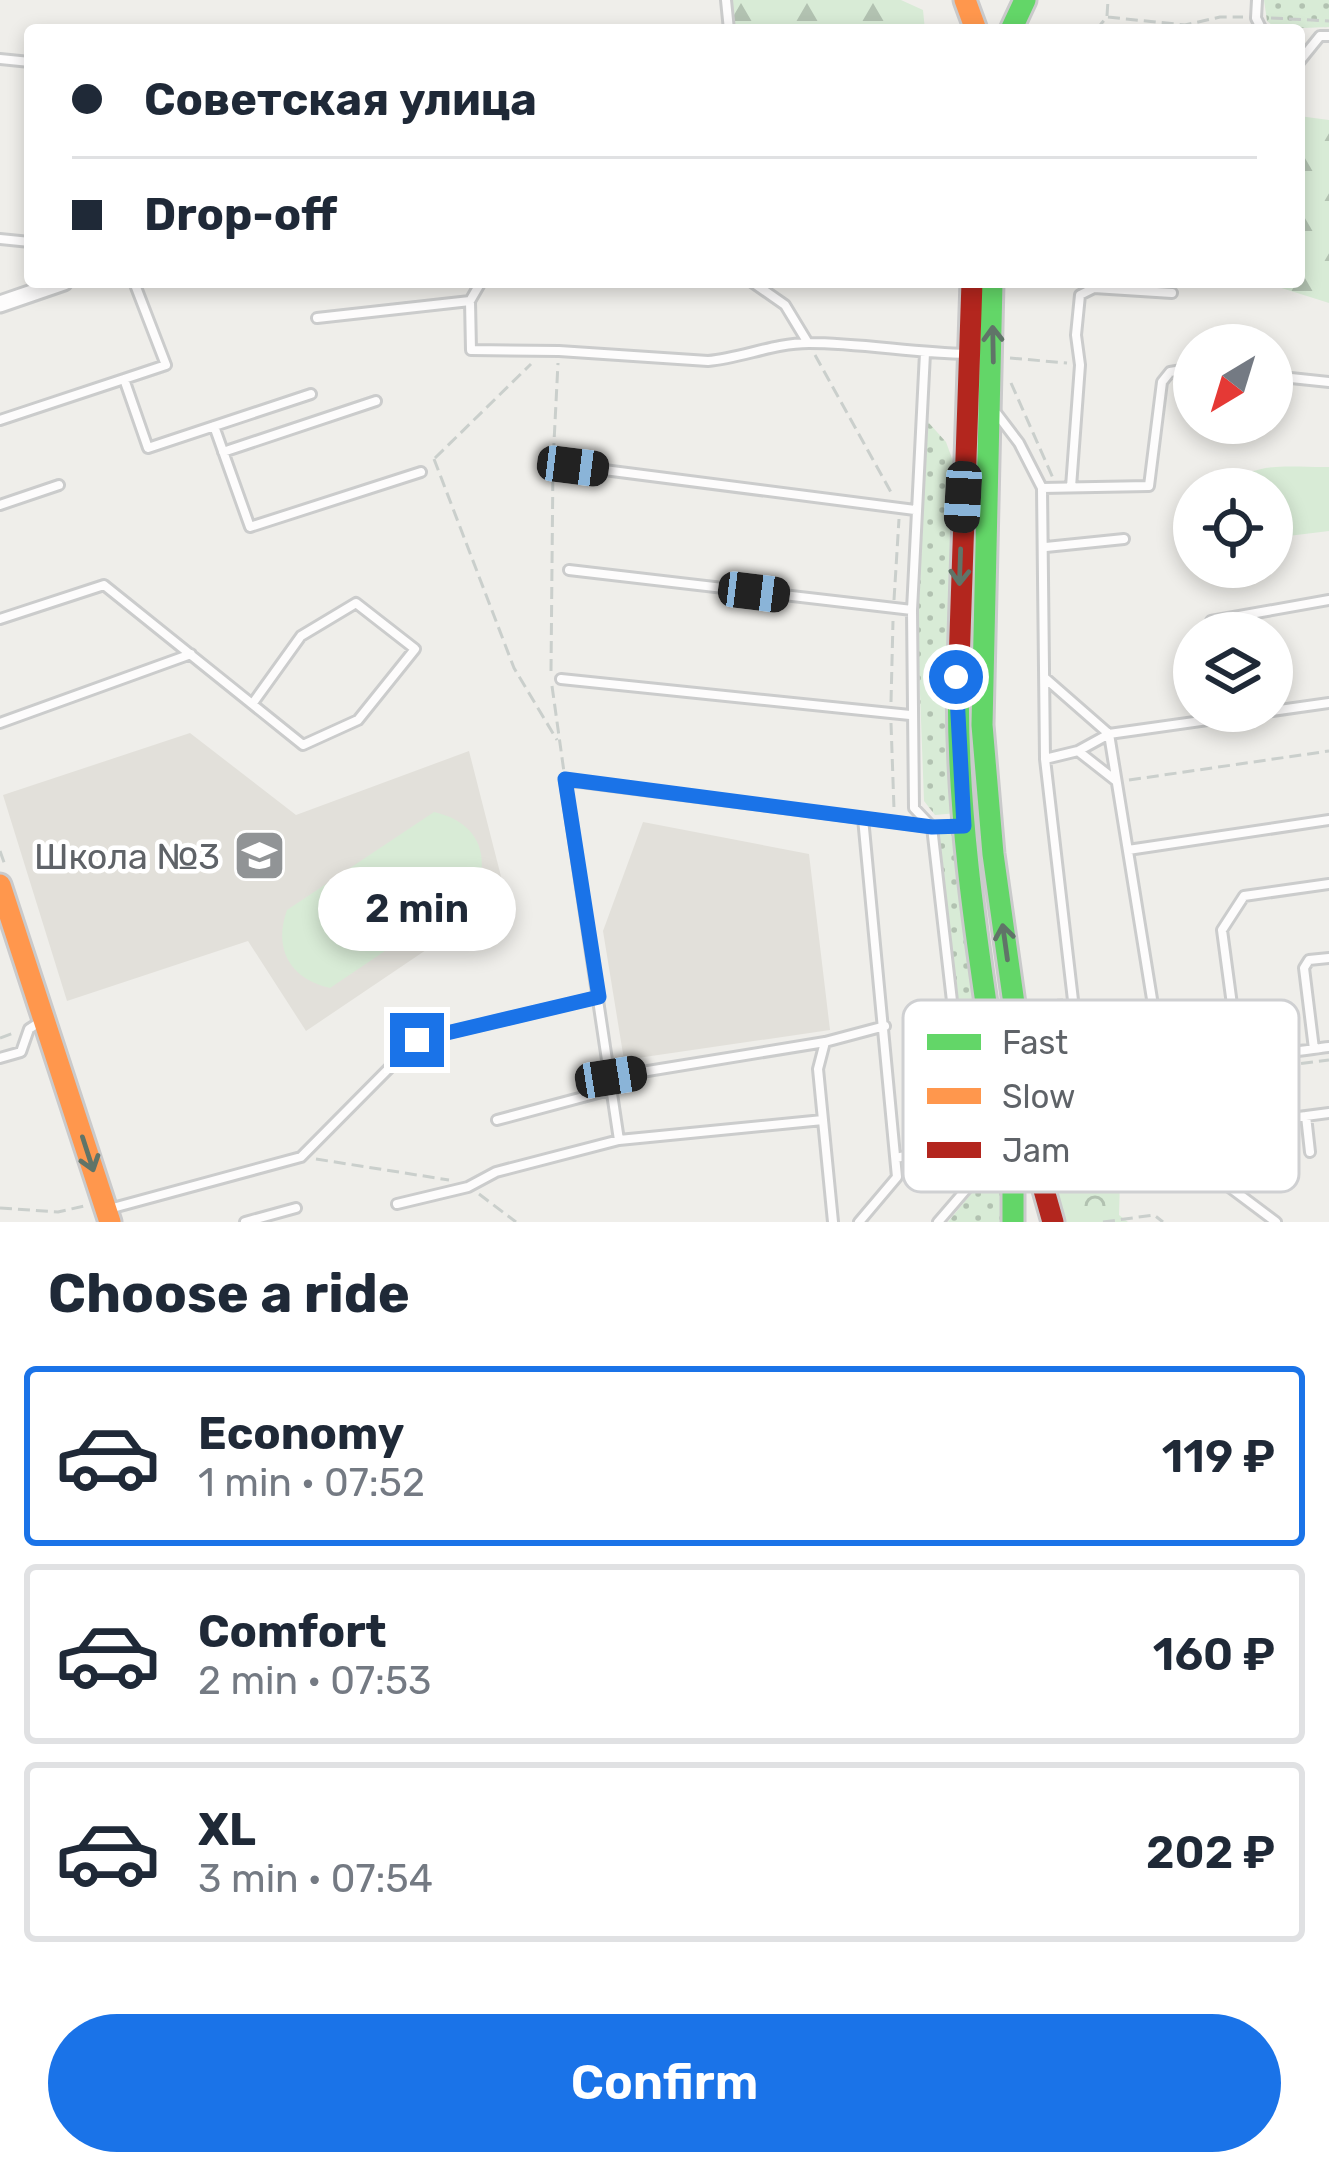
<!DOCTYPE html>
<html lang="en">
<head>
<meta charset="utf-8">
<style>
	:root { --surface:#fff; --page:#f6f6f7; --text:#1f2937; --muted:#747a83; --line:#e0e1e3; --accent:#1a73e8 }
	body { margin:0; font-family:Rubik,sans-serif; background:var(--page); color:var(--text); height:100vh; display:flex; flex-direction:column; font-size:45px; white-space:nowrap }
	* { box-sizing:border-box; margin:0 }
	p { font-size:39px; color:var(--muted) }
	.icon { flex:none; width:66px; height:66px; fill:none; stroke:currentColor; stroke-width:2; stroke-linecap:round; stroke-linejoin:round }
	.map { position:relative; height:1222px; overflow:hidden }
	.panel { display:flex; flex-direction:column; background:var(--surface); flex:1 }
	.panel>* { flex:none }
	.top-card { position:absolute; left:24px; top:24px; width:1281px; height:264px; border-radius:12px; box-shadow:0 6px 18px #0003; display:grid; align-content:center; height:264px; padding:0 48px; background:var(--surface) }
	.needle { width:78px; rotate:218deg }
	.buttons { position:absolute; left:1173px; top:324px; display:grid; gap:24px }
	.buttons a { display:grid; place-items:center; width:120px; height:120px; border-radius:50%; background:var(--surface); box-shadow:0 6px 18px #0003; font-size:60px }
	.end { position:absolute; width:54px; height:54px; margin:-27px; border:15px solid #1a73e8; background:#fff; box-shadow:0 0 0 6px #fff }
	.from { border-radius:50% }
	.bubble { position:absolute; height:84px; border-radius:42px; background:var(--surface); box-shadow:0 6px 18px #0003; font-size:39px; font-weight:600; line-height:84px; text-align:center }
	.car { position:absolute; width:36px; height:72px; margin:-36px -18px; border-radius:15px; box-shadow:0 0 9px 3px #0007; background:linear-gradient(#222 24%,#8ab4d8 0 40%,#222 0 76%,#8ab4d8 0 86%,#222 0) }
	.top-card b { display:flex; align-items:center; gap:42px; height:114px; font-size:45px }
	.top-card b+b { border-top:3px solid var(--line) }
	.top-card i { width:30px; height:30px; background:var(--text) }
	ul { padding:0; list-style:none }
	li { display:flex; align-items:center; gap:36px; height:180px; margin:0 24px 18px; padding:0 24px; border:6px solid var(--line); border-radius:12px }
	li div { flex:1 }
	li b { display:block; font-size:45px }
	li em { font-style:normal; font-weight:600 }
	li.current { border-color:var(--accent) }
	li>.icon { width:108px; height:108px; stroke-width:1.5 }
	h2 { padding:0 48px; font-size:54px; line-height:144px }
	.action { display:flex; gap:24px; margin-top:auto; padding:24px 48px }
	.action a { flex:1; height:138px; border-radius:72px; background:var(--accent); color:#fff; font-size:48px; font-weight:600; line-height:138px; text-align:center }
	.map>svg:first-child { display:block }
	.education { fill:#e2e0da }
	.grass { fill:url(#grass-dots) }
	.forest { fill:url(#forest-firs) }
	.park { fill:url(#park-crowns) }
	.pitch { fill:#d8ebd6 }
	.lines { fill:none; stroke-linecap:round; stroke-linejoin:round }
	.lane-casing { stroke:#cbcccc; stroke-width:14 }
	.street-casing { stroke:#cbcccc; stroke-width:21 }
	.fast-casing { stroke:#cacacb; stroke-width:27 }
	.slow-casing { stroke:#cacacb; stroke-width:27 }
	.jam-casing { stroke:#cacacb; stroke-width:27 }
	.path { stroke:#cacfcc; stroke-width:3; stroke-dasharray:12 6; stroke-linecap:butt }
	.lane { stroke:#fdfcfc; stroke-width:8 }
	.street { stroke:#fdfcfc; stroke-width:15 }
	.fast { stroke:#63d668; stroke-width:21 }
	.slow { stroke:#ff974d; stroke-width:21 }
	.jam { stroke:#b3261e; stroke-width:21 }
	.oneway { stroke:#607468 }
	.route { stroke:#1a73e8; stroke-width:15 }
	.labels { text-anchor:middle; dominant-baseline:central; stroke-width:9; stroke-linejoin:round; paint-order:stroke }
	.poi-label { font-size:36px; fill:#5f6368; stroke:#fff; text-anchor:end }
	.key { fill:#fff; stroke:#cfd0d2; stroke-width:3 }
	.key-label { font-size:33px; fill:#5f6368 }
</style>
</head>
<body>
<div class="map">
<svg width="1329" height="1222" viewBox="0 0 1329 1222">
	<defs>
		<pattern id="grass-dots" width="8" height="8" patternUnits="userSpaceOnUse" patternTransform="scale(3)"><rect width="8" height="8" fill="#d8ebd6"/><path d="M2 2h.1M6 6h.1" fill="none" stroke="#b2c2b1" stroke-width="1.8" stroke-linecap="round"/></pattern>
		<pattern id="forest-firs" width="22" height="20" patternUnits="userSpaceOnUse" patternTransform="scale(3)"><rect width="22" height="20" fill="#d8ebd6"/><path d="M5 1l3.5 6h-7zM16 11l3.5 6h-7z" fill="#b2c2b1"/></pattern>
		<pattern id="park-crowns" width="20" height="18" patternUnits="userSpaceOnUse" patternTransform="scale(3)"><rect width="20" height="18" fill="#d8ebd6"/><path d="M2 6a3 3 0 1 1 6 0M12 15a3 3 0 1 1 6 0" fill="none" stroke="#b2c2b1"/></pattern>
	</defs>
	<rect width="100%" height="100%" fill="#efeeea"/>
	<path class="education" d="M190,733L296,815L469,751L506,896L306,1031L248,941L67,1001L3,795Z
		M643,822L809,854L830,1030L624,1060L603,931Z"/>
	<path class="grass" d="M1264,0H1329V27L1277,29L1267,21Z
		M928,422L946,442L957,472V813L935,815L924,801L917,612Z
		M952,833L962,844L1000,1128L994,1137L979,1138L973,1132L938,834Z
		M998,1156L1005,1164L1004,1222H948L975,1189L974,1166L978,1158Z"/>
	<path class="forest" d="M732,0H901L923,10L925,30H734Z
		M1299,116L1329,120V303L1272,285V282H1299Z"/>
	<path class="park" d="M1092,1132L1120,1180L1119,1215L1128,1222H1059L1042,1163L1049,1138Z"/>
	<path class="pitch" d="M1329,467V531L1272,538V489H1229C1250,459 1295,468 1329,467Z
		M434,812C474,821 491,850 477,889L330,988C290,979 273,949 287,910Z"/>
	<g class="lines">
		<defs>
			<path id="lane" d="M726,0L729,30
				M1257,0L1256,18L1262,30
				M0,59L30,62
				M1299,62L1320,36H1329
				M0,239L30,242
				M134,282L166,365L124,379L148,448L311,394
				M752,282L785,305L808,343
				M470,301L481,282
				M317,318L470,301L471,350L559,351L708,361C742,358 774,343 809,343C861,343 914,353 967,354
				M925,353L912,610L914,808L932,827L969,1149V1186L938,1222
				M1272,376L1329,382
				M997,414L1019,443L1042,488L1045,759L1079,1052L1042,1151
				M0,420L124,379
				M214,426L250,527L421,472
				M223,452L376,401
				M573,466L915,510
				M1071,487L1080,365L1076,335L1080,295L1094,288L1172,293
				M1042,488L1149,486L1162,382L1170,372L1194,368
				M0,505L59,485
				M1046,547L1124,539
				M569,570L912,610
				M0,619L104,585L303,745L358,720L415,649L356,603L301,636L253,703
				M1213,633L1211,621L1329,600
				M1045,678L1109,734L1176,1147L1276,1222
				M561,679L910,715
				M0,723L191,654
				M1078,751L1115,780
				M1045,759L1078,751L1109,734L1329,703
				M1128,850L1329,820
				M1329,884L1244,896L1222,930L1235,1027C1257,1063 1293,1051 1329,1047
				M825,1042L818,1069L833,1222
				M1314,1049L1304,968L1309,960L1329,958
				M0,1058L21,1052L29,1029L43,1020
				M611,1077L825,1042L885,1026
				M1033,1092L1042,1098L1063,1090
				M1306,1116L1310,1152
				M497,1120L613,1089
				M1113,1127L1126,1140
				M1049,1135L1124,1123
				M1160,1135L1329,1113
				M619,1140L823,1120
				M948,1150L1000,1148
				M896,1158L919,1153
				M397,1204L468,1187L496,1172L619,1140L565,780L932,827L963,826
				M109,1209L301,1157L417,1040L599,997
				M245,1222L296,1208
				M859,1222L897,1177L863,818"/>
			<path id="street" d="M0,304L64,282"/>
			<path id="fast" d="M1011,30L1025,0
				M992,282L982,725L993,854L1016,1018
				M959,664C953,835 990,1017 1013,1186V1222"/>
			<path id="slow" d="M965,0L976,30
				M0,885L110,1222"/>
			<path id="jam" d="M959,664L972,282
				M1016,1018L1033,1151L1053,1222"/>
		</defs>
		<use href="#lane" class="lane-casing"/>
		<use href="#street" class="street-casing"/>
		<use href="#fast" class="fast-casing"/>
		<use href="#slow" class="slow-casing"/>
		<use href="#jam" class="jam-casing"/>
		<path class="path" d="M1107,16L1108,0
			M1271,18L1329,21
			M1096,30L1107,17L1185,25L1220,17H1243
			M815,355L892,494
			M1010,358L1067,363
			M1011,383L1053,478
			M435,458L531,364
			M434,459L514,668L557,740
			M894,600L899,519
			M551,671L553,462L558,363
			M552,686L564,772
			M891,702L893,621
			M891,723L894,809
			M1129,780L1329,751
			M0,851L6,868
			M1039,1001L1063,1000
			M0,1038L16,1032
			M1176,1079L1329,1060
			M1078,1087L1106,1082
			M316,1159L449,1180
			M1129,1182L1140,1173
			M479,1194L516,1222
			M0,1208L58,1212L84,1206
			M1103,1222L1154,1215L1163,1222"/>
		<use href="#lane" class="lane"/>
		<use href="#street" class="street"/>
		<use href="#fast" class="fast"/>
		<use href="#slow" class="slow"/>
		<use href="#jam" class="jam"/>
	</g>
	<defs><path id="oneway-shaft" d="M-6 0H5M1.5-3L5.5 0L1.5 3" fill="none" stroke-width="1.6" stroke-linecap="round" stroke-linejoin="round" transform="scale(3)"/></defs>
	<g class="oneway">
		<use href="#oneway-shaft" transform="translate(993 344) rotate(-91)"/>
		<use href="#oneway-shaft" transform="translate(960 567) rotate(92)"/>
		<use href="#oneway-shaft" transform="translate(1005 942) rotate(-98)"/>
		<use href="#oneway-shaft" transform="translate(88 1154) rotate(72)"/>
	</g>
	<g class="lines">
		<path class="route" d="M417,1040L599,997L565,779L932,827L964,826L956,677"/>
	</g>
	<defs>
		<symbol id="school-square" viewBox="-11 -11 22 22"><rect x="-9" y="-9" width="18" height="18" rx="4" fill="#919496" stroke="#fff"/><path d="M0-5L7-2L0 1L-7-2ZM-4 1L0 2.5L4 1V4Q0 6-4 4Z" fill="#fff"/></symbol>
	</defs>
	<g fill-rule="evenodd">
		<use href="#school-square" x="230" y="826" width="59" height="59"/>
	</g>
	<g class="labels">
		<g class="poi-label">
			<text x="220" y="856">Школа №3</text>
		</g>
	</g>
	<rect x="903" y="1000" width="396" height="192" rx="18" class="key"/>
	<rect x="927" y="1034" width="54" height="16" fill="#63d668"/>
	<rect x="927" y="1088" width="54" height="16" fill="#ff974d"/>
	<rect x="927" y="1142" width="54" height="16" fill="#b3261e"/>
	<g class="key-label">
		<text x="1002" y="1054">Fast</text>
		<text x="1002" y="1108">Slow</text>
		<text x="1002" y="1162">Jam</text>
	</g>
</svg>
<div class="buttons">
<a><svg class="needle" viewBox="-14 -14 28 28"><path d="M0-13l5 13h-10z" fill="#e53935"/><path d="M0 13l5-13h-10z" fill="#747a83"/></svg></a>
<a><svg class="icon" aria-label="locate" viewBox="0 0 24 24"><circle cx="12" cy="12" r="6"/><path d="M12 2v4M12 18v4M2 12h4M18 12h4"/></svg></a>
<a><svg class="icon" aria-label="layers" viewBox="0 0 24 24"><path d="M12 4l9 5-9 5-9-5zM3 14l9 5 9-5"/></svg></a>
</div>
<i class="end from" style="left:956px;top:677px"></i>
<i class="end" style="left:417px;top:1040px"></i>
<div class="bubble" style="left:318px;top:867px;width:198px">2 min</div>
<i class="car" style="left:573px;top:466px;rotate:97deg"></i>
<i class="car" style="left:963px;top:497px;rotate:183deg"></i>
<i class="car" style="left:754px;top:592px;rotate:97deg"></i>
<i class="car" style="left:611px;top:1077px;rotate:81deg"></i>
<div class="top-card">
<b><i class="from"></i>Советская улица</b>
<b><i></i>Drop-off</b>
</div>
</div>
<section class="panel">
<h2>Choose a ride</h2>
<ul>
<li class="current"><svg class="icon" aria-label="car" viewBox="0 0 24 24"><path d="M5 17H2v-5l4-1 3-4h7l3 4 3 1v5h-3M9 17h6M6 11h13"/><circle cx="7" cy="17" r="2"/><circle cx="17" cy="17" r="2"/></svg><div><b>Economy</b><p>1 min · 07:52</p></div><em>119 ₽</em></li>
<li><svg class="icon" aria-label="car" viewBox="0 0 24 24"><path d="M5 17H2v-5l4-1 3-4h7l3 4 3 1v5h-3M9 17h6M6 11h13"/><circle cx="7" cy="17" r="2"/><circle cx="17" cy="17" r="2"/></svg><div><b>Comfort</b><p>2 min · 07:53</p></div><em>160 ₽</em></li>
<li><svg class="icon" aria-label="car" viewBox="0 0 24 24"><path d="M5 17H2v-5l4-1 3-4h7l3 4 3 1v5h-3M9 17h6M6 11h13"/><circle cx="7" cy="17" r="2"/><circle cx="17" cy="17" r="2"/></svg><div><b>XL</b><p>3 min · 07:54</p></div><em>202 ₽</em></li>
</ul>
<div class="action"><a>Confirm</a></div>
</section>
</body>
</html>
